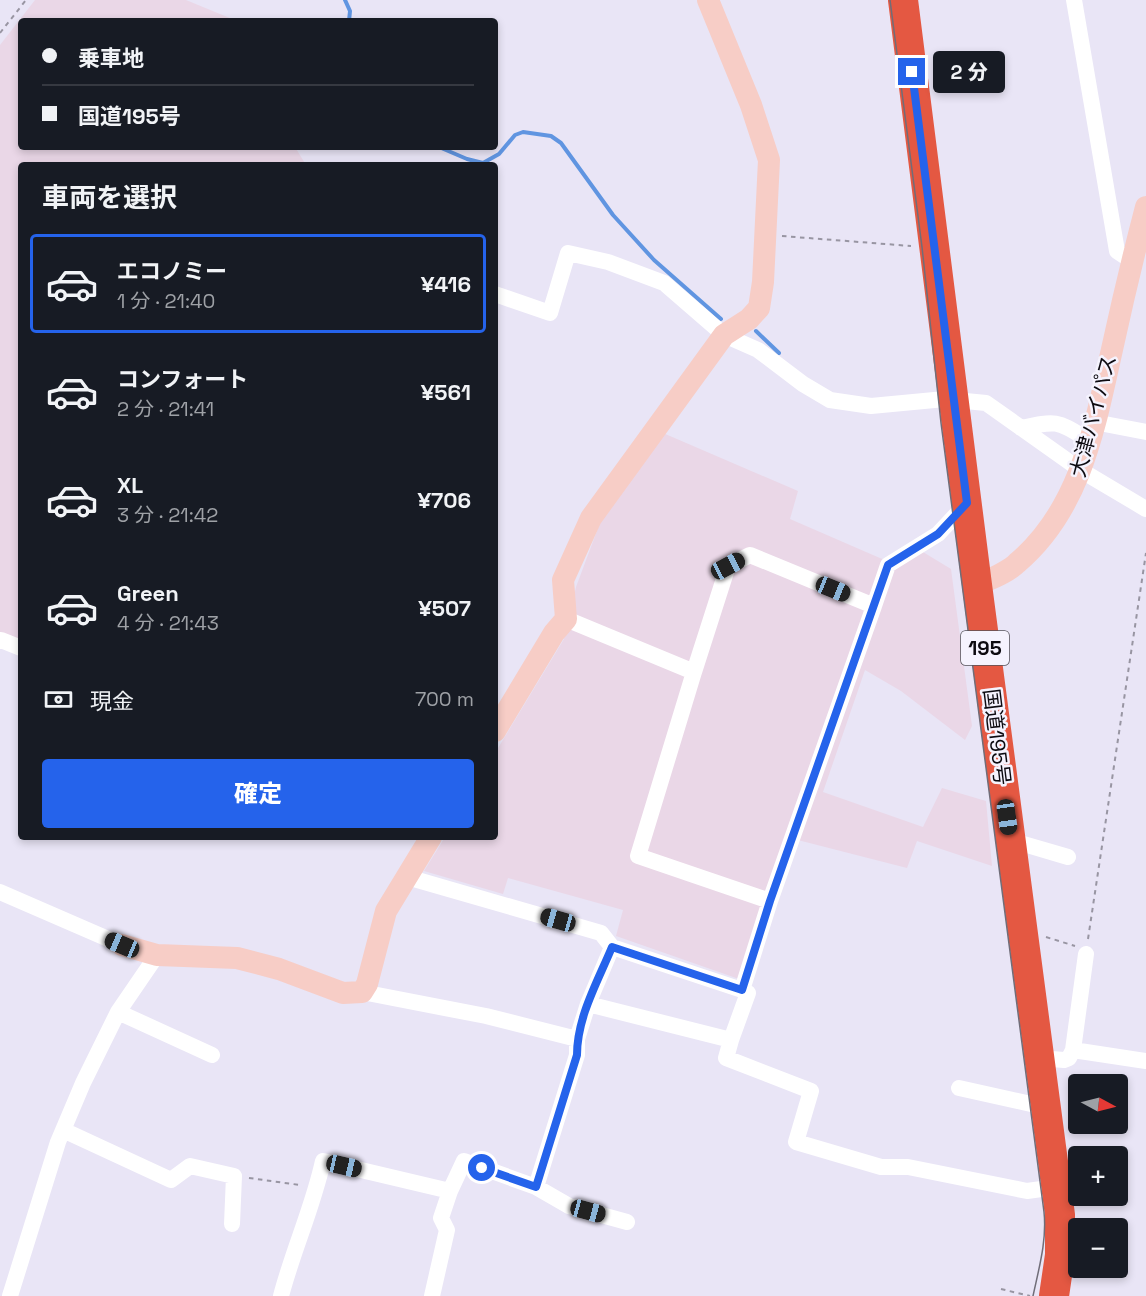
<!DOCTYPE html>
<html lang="ja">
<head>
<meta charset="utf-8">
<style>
	:root { --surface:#171b24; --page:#20242c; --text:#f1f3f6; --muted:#9ea1a6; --line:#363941; --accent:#2563eb }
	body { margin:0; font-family:"Space Grotesk","Noto Sans JP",sans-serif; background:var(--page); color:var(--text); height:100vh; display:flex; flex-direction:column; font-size:22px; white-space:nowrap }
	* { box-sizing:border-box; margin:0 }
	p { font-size:20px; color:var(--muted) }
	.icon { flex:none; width:33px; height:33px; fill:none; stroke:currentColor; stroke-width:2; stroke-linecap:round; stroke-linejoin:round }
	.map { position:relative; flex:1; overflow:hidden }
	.side { position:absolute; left:18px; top:162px; width:480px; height:678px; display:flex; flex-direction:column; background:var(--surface); border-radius:6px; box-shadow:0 3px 9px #0003 }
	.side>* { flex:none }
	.banner { position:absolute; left:18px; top:18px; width:480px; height:132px; border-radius:6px; box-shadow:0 3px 9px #0003; display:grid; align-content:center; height:132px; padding:0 24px; background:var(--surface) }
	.needle { width:39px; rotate:97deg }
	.fabs { position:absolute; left:1068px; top:1074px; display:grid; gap:12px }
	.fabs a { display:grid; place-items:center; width:60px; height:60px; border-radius:6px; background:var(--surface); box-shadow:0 3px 9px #0003; font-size:30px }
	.end { position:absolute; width:27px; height:27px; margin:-14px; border:8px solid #2563eb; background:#fff; box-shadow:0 0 0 3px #fff }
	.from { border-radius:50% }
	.bubble { position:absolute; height:42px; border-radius:6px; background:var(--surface); box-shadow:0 3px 9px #0003; font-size:20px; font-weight:800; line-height:42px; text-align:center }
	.car { position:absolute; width:18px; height:36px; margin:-18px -9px; border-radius:8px; box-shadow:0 0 4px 2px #0007; background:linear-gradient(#222 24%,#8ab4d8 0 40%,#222 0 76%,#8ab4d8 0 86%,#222 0) }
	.banner b { display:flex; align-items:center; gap:21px; height:57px; font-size:22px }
	.banner b+b { border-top:2px solid var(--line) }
	.banner i { width:15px; height:15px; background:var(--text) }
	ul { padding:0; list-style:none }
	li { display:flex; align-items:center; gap:18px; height:99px; margin:0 12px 9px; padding:0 12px; border:3px solid transparent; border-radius:6px }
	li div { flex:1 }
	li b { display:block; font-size:22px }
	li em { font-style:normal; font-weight:800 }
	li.current { border-color:var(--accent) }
	li>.icon { width:54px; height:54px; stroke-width:1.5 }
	h2 { padding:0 24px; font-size:27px; line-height:72px }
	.pay { display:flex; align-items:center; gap:15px; height:66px; padding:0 24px; font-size:22px }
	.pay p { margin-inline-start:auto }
	.cta { display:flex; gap:12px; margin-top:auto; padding:12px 24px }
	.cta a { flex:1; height:69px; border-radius:6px; background:var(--accent); color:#fff; font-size:24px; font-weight:800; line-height:69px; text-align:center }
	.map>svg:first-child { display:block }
	.industrial { fill:#ead7e7 }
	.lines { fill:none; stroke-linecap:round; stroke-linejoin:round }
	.stream { stroke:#6095e1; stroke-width:4 }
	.path { stroke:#9895a2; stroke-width:2; stroke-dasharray:4.5 4.5; stroke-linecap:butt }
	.street { stroke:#fff; stroke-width:16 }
	.secondary { stroke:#f7cdc6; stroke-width:22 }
	.highway { stroke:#e45842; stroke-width:30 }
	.tram { stroke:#706d78; stroke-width:1.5 }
	.route { stroke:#2563eb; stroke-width:8 }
	.labels { text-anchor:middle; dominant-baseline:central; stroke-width:5; stroke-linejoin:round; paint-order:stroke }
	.shield { fill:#f5f3fe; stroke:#535158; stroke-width:1.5 }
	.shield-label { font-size:20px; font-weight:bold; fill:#0d0b11 }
	.street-label { font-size:21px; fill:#0d0b11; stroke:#f5f3fe }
</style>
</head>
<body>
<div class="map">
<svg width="1146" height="1296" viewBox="0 0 1146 1296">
	<rect width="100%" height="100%" fill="#e9e5f6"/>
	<path class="industrial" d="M35,0H186L237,21H21V147H295L306,165H21V642L0,634V45Z
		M663,433L798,491L790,519L896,565L923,552L951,569L972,726L965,740L901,691L865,670L823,792L923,827L942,788L986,801L992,866L917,841L907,868L786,837L739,979L616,936L623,910L508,878L503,894L424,871L445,837H495V753L564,639L576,587L601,520Z"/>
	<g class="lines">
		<path class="stream" d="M345,0L350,11L349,21
			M439,147L467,159L483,163L499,154L515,135L523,132L551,136L561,143L613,215L654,260L721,319
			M756,331L779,353"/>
		<path class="path" d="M0,33L26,0
			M782,236L911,246
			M1046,937L1075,946
			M1088,939L1146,553
			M249,1178L300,1185
			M1001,1289L1030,1296"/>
		<path class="street" d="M1074,0L1117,251L1132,261
			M495,294L550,313L568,253L608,262L664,283L724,335L758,350L803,384L830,400L871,406L945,399L986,403L1082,471L1146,509
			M1094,422L1146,432
			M1021,428C1059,420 1057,421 1090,441
			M874,606L888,565L938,534L967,503
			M566,619L694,672L728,566L750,555L874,606L770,901L638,856L694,672
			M0,641L1,640L21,648
			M1010,840L1068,857
			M0,892L122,945
			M612,947L742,990
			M362,992L486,1016L577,1039L588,1004L612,947L601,933L407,877
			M588,1004L731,1040L748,993L742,990L770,901
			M118,1012L212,1055
			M731,1040L726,1058L811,1091L796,1142L881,1167H908L1027,1191L1056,1187
			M1073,1050L1146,1061
			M1039,1058L1064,1060L1069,1058L1073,1050L1086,954
			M959,1088L1031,1104L1045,1103
			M63,1130L171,1180L190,1166L234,1176L232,1224
			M536,1187L569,1206L627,1222
			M450,1191L464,1161L536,1187L577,1055V1039
			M10,1296L58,1142L83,1083L118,1012L157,955
			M281,1296C293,1250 313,1207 323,1161L450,1191L441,1218L447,1230L432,1296"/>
		<path class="secondary" d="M977,585C990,579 1007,573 1017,563C1082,508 1095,424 1113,345C1123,299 1134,253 1146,207
			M495,731L554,633L566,619L563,580L591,518L724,335L749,319L759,308L763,282L769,160L751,105L708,0
			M122,945L157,955L237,958L279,969L343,993L362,992L367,984L386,911L431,837"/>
		<path class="highway" d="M903,0L977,585L1060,1215V1255L1054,1296"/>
		<path class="tram" d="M890,0L922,247L941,423L1044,1212C1047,1240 1039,1268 1033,1296"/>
	</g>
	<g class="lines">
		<path class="route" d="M482,1168L536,1187L577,1055C577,1017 598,981 612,947L742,990L770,901L888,565L938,534L967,503L912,72"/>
	</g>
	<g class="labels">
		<rect class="shield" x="961" y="631" width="48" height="34" rx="4.5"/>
		<g class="shield-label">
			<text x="985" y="648">195</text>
		</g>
		<g class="street-label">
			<text transform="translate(1093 416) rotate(-75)">大津バイパス</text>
			<text transform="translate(997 737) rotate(83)">国道195号</text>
		</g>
	</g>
</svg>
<div class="fabs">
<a><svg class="needle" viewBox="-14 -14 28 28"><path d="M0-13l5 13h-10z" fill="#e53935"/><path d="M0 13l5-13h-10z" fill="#9ea1a6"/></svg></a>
<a>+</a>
<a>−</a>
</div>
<i class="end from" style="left:482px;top:1168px"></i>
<i class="end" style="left:912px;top:72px"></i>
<div class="bubble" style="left:933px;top:51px;width:72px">2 分</div>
<i class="car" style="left:728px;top:566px;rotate:62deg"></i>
<i class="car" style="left:833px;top:589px;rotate:112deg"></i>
<i class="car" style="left:1007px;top:817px;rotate:172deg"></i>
<i class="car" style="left:558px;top:920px;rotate:286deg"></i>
<i class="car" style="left:122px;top:945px;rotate:293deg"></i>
<i class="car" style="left:344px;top:1166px;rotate:103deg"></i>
<i class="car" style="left:588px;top:1211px;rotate:105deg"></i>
<div class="banner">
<b><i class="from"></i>乗車地</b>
<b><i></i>国道195号</b>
</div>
<section class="side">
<h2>車両を選択</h2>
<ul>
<li class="current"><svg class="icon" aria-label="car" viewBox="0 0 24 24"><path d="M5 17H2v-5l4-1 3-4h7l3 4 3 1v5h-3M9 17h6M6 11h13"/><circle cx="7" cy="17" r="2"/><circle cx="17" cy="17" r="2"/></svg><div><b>エコノミー</b><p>1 分 · 21:40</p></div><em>¥416</em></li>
<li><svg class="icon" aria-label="car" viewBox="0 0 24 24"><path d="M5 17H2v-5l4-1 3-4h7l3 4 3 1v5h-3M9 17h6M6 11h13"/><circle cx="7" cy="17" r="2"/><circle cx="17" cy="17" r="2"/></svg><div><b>コンフォート</b><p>2 分 · 21:41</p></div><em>¥561</em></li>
<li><svg class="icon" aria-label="car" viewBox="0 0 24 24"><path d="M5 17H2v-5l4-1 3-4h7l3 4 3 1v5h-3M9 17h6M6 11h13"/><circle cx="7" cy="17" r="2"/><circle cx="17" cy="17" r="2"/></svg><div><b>XL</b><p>3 分 · 21:42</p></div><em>¥706</em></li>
<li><svg class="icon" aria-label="car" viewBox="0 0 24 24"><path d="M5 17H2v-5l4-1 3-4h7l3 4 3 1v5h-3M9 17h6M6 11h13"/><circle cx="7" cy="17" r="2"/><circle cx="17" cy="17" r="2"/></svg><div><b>Green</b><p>4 分 · 21:43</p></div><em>¥507</em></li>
</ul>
<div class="pay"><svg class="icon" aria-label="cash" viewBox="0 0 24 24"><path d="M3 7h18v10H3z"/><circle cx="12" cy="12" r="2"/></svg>現金<p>700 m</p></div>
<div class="cta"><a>確定</a></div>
</section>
</div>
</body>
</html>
